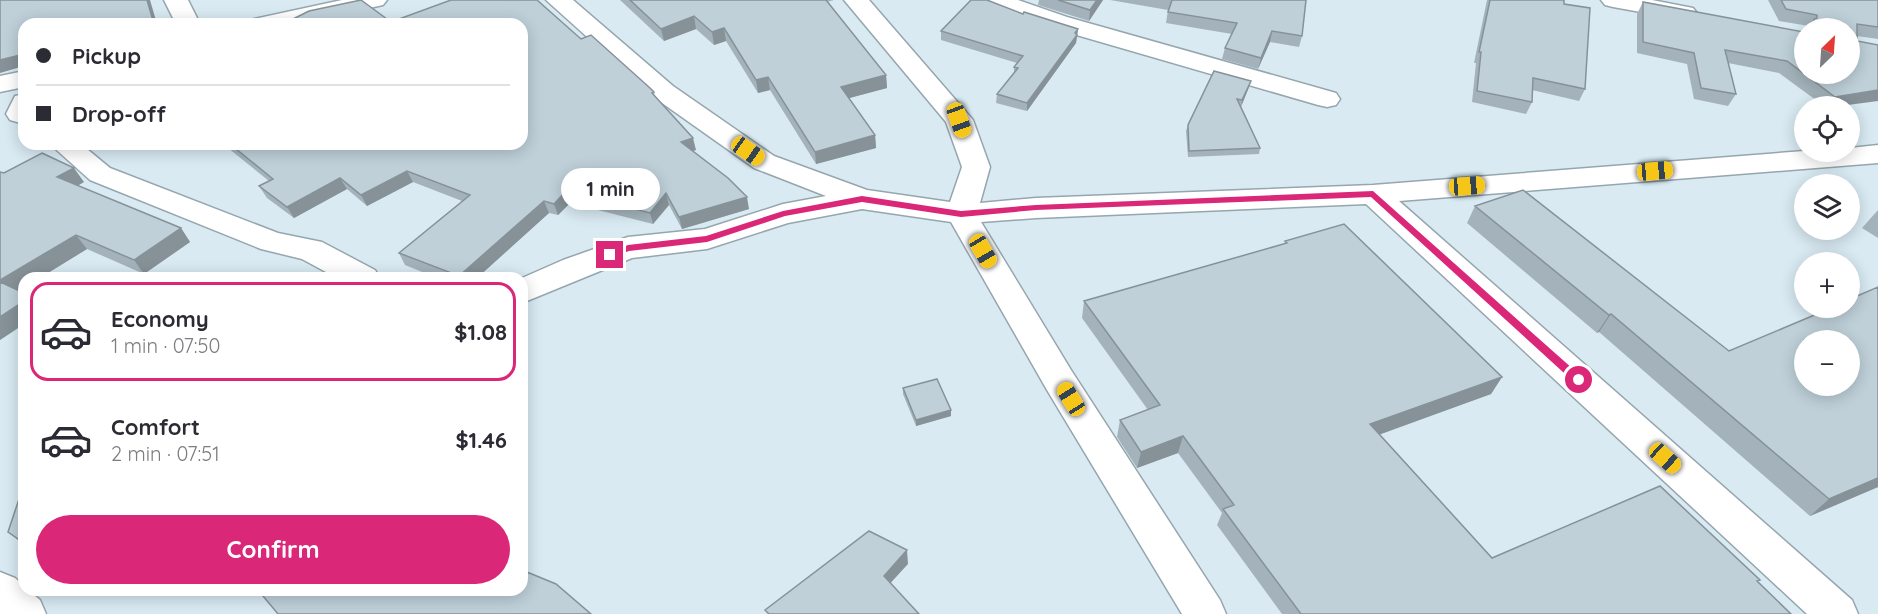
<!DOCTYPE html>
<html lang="en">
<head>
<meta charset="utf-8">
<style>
	:root { --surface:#fff; --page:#f7f7f7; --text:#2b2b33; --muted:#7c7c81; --line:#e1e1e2; --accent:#db2777 }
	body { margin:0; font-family:Quicksand,sans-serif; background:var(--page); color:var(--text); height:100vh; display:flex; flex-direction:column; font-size:22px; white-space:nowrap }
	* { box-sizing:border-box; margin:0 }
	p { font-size:20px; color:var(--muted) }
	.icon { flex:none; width:33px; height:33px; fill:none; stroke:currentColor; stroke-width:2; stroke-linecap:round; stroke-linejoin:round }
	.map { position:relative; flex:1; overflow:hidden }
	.details { position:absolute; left:18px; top:272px; width:510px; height:324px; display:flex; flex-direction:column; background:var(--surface); border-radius:18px; box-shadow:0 3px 15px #0003 }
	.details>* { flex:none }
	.banner { position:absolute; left:18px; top:18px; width:510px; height:132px; border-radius:18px; box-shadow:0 3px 15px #0003; display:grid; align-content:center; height:132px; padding:0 18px; background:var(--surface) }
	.needle { width:39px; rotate:25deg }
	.controls { position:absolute; left:1794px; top:18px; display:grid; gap:12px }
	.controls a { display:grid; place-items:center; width:66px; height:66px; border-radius:50%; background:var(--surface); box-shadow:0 3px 15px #0003; font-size:30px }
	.end { position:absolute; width:27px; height:27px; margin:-14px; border:8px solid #db2777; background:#fff; box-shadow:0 0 0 3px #fff }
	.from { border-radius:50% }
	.bubble { position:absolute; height:42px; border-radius:21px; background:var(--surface); box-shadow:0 3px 15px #0003; font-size:20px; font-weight:700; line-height:42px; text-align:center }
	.car { position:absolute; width:18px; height:36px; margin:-18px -9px; border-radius:8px; box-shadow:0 0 4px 2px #0007; background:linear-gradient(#f5c518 24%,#345 0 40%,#f5c518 0 76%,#345 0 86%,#f5c518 0) }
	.banner b { display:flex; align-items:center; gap:21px; height:57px; font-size:22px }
	.banner b+b { border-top:2px solid var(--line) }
	.banner i { width:15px; height:15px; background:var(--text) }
	ul { padding:10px 0 0; list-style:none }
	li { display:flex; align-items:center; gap:18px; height:99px; margin:0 12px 9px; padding:0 6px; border:3px solid transparent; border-radius:18px }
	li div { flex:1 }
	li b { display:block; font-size:22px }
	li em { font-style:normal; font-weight:700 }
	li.active { border-color:var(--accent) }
	li>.icon { width:54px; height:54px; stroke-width:1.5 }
	.action { display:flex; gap:12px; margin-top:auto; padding:12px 18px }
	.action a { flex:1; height:69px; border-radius:36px; background:var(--accent); color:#fff; font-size:24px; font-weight:700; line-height:69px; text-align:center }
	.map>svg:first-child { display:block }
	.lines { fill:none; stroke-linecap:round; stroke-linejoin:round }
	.minor-casing { stroke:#95a6ae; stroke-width:3 }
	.minor { fill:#fff; fill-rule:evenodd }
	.wall { fill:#a4b3bb }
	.shaded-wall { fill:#869298 }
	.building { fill:#bfd0d9; stroke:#869298; stroke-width:1.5; fill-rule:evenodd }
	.route { fill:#db2777 }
</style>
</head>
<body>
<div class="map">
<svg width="1878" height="614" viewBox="0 0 1878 614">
	<rect width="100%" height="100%" fill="#d9eaf3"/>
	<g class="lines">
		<defs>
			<path id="minor" d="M164,0H188L200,24H176Z
				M342,0H387L383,5L297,24H251L254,19Z
				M546,0H573L673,86L774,156L867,190L950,202L962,167L946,122L844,0H869L973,120L990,167L980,203L1036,198L1373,185L1804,151L1850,152V148L1878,145V163L1399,201L1852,600L1858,614H1807L1366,204L1036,218L981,222L1071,370L1220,600L1226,614H1182L1047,390L951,222L862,209L788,223L707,249L632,258L522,303V278L563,260L628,237L705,229L783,204L826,196L754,168L655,98Z
				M983,0H1018L1067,17L1336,93L1340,99L1336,105L1327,107L1318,105L1049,27L987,5Z
				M1601,0H1652L1693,8L1697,13L1693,18L1685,20L1613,7L1605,5Z
				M24,71V87L0,92V76Z
				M24,94V124L10,120L6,114L15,96Z
				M50,144H81L110,168L278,233L322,242L375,270L380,278H337L302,259L261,249L90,180Z
				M0,572L15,578L24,586V590H28L40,600L46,614H0Z"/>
		</defs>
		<use href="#minor" class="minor-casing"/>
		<use href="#minor" class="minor"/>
	</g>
	<path class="wall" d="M620,0H834L827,2L886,75L887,88L849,98L875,135L876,148L816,164L770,90L758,93L726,41L714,45L696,29L664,41Z
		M1039,0H1103L1089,21L1038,5Z
		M1110,0H1306L1302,36L1299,47L1270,42L1258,69L1222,59L1225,48L1232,34L1166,23L1168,10Z
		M1487,0H1564V4L1585,89L1579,101L1532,90V102L1526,114L1472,102L1476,63H1474Z
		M1768,0H1878V39L1857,36L1840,106H1824L1779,73L1728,63L1736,94L1728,106L1694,99L1687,64L1637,53V14L1643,2L1804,32V74L1850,28H1807L1809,26L1779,21Z
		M1023,14L1078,29L1076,43L1027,111L996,103L997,94L1014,73V67L1017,63L941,40V31Z
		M391,22L581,39L654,92L655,97L696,150L692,151L749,209L682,229L669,205L653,224L570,203L558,215L549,213L477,278H437L405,265L399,253L462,201L413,182L367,206L347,189L294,218L267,198L259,186L269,181L223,144H329L334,148L522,144Z
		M1251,81L1249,87L1241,106L1260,148L1259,154L1188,157L1186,131L1188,125Z
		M0,172L4,173L84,182L77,186L181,228L190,242L144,274L87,249L19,290L24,324L0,340Z
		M1475,206L1878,487L1810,516L1599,332L1597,333L1467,223Z
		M1878,210V238L1862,228Z
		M1285,241L1502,377L1491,394L1379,434L1492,558L1760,580L1757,582L1791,614H1282L1217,525L1222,513L1178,453L1137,468L1117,437L1120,420L1148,410L1082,318L1084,301L1284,244Z
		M903,388L951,410V416L916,426L903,394Z
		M24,489V545L8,532Z"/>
	<path class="shaded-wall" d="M147,0H150L157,24H154Z
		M1097,0H1103L1089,21L1090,10Z
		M694,16L696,29L664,41L661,29Z
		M724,28L726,41L714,45L712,32Z
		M1078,29L1076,43L1027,111V103Z
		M1272,31L1270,42L1258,69L1261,58Z
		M24,54V66L0,73V60Z
		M886,75L887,88L842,100L841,87Z
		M768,77L770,90L758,93L756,80Z
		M1251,81L1249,87L1241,107L1242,100Z
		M1878,90V101L1840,106H1828L1835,97Z
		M875,135L876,148L816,164L815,152Z
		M693,138L696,150L684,154L681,142Z
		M74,168L84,182L68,191L57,177Z
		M407,171L413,182L367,206L361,195Z
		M340,178L347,189L294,218L287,207Z
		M566,191L570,203L558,215L554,204Z
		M666,193L669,205L653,224L650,213Z
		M747,197L749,209L682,229L679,217Z
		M544,201L549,213L477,278H460L459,276Z
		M181,228L190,242L144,274L134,260Z
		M76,235L87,249L40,278H24V287L11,295L0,284V280Z
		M24,301V324L0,340V317Z
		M1611,314L1599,332L1597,333L1609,315Z
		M1502,377L1491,394L1362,441L1370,424Z
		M951,410V416L916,426V420Z
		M1183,436L1178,453L1137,468L1141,452Z
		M1878,478V487L1810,516L1829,499Z
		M907,550L908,564L885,589L884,576Z
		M92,590H108L99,596Z"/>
	<path class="building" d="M0,0H147L154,24H24V54L0,60Z
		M361,0L391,22L451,0H537L581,39L591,35L650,88L654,92L652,93L693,138L681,142L728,178L747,197L679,217L666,193L650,213L566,191L554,204L544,201L459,276L399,253L470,195L407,171L361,195L340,178L287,207L259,186L273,179L230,144H329L334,148L341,144H522V24H283L309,11Z
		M630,0H826L886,75L841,87L875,135L815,152L768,77L756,80L724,28L712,32L694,16L661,29Z
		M971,0H987L1023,14L1024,12L1078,29L1075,33L1077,35L1027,103L997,94L1018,68L1014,67L1023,56L941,31Z
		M1058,0H1097L1090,10Z
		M1172,0H1306L1302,36L1272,31L1261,58L1225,48L1237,23L1168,12Z
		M1490,0H1564V4L1590,8L1585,89L1533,78L1532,102L1477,91L1481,52H1479Z
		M1781,0H1878V27L1857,24V41L1878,45V90L1835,97L1787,61L1725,50L1736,94L1701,88L1694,53L1643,42V2L1804,32V74H1850V28H1814V19L1817,18V15L1786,9Z
		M1214,71L1251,81L1242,100L1237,99L1260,148L1189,151L1188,125Z
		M42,153L74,168L57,177L181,228L134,260L76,235L0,280V172L4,173Z
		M1523,190L1729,351L1831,308H1850V299L1878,287V478L1829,499L1611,314L1609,315L1475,206ZM1804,340H1850V386H1804Z
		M1344,224L1502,377L1370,424L1492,558L1660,486L1760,580L1757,581L1791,614H1301L1223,509L1234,505L1183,436L1141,452L1120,420L1160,405L1084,301L1287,243L1285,241Z
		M0,282L24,293V301L0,317Z
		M937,379L951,410L916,420L903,388Z
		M24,489V543L8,532L22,490Z
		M869,531L907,550L884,576L919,614H769L765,610Z
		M522,570L556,584L591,614H278L258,590H522Z"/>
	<path class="route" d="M1373,191L1582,377V383H1575L1371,197L1036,210L961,217L862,202L785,216L707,242L629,251L610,258L606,255L628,245L706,236L783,211L862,196L961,211L1036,205Z"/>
</svg>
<div class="controls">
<a><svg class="needle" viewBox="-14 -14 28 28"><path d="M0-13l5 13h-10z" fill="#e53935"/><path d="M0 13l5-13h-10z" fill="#7c7c81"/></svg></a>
<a><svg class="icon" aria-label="locate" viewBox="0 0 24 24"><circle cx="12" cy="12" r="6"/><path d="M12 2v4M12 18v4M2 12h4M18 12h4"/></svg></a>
<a><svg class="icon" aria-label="layers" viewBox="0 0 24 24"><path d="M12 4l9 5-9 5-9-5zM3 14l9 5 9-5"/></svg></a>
<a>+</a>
<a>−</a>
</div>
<i class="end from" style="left:1579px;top:380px"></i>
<i class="end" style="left:610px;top:255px"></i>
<div class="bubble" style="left:561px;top:168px;width:99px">1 min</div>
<i class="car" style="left:959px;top:120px;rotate:160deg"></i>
<i class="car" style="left:748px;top:151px;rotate:125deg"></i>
<i class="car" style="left:1655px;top:171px;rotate:85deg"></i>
<i class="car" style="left:1467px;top:186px;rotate:86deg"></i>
<i class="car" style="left:983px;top:251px;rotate:150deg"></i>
<i class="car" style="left:1071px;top:399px;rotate:328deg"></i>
<i class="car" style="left:1665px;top:458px;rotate:132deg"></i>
<div class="banner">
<b><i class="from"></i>Pickup</b>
<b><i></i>Drop-off</b>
</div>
<section class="details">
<ul>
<li class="active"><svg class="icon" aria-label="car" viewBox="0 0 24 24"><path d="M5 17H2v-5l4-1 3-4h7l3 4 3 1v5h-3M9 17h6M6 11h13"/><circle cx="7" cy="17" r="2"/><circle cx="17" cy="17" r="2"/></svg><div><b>Economy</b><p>1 min · 07:50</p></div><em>$1.08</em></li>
<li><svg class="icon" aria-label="car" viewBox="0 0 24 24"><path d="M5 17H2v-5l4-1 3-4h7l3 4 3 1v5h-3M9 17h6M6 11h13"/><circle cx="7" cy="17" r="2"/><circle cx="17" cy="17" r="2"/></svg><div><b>Comfort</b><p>2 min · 07:51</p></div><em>$1.46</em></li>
</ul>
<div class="action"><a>Confirm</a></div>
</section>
</div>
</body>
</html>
